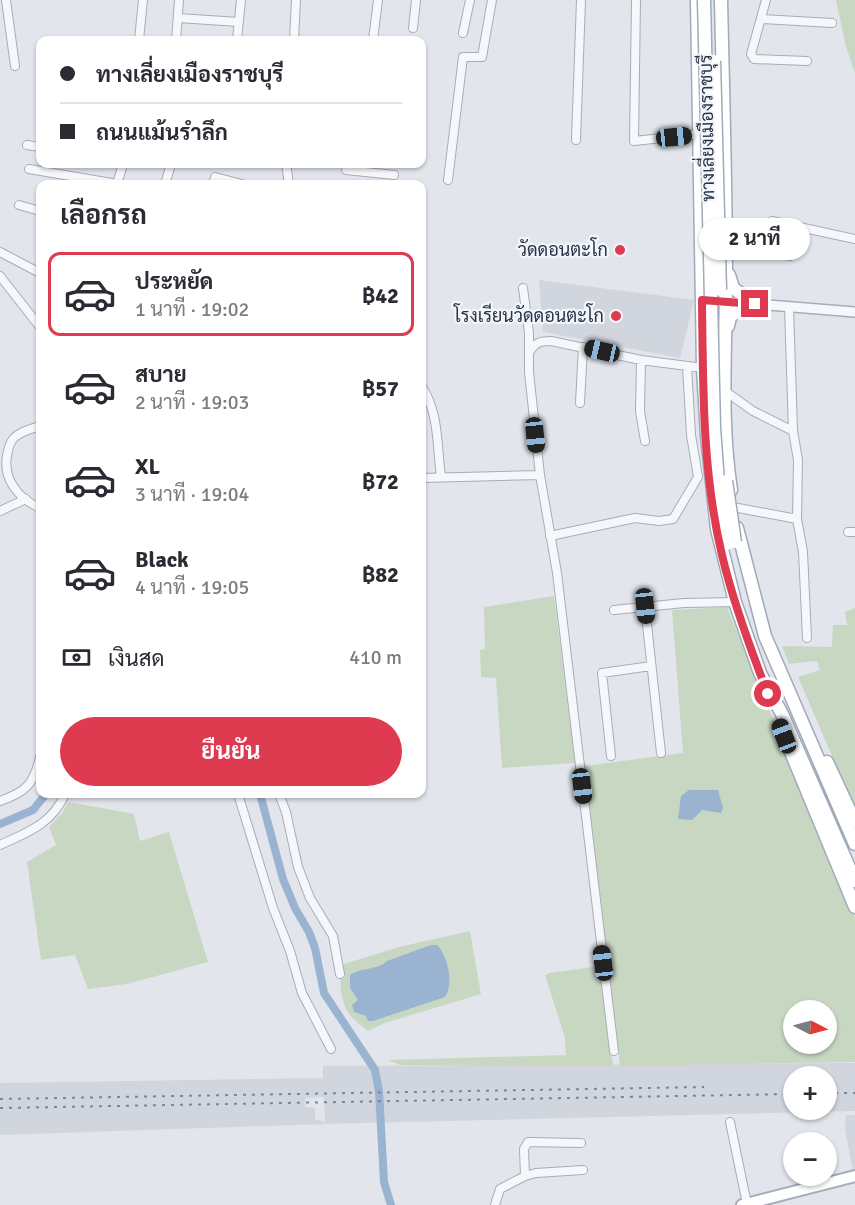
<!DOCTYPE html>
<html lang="th">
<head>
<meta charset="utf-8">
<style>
	:root { --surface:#fff; --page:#f2f2f3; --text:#2b2b33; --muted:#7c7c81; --line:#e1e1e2; --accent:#de3a50 }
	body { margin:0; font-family:Signika,Sarabun,sans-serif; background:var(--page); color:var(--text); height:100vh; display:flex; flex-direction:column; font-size:22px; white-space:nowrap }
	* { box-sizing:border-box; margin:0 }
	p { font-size:20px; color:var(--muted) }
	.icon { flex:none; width:33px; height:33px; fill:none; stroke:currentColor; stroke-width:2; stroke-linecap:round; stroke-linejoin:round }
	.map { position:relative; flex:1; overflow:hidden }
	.details { position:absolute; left:36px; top:180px; width:390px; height:618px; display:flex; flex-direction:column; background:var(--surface); border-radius:12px; box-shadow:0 2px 4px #0004 }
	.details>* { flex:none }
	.banner { position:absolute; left:36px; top:36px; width:390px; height:132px; border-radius:12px; box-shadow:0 2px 4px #0004; display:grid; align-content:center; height:132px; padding:0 24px; background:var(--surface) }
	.needle { width:39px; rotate:96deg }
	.buttons { position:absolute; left:783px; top:1000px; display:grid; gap:12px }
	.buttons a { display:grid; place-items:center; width:54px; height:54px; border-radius:50%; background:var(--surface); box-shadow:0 2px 4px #0004; font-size:30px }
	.end { position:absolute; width:27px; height:27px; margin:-14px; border:8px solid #de3a50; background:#fff; box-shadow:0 0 0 3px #fff }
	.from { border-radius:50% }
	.bubble { position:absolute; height:42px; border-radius:21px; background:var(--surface); box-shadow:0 2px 4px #0004; font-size:20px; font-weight:700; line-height:42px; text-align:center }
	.car { position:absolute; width:18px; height:36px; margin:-18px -9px; border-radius:8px; box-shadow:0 0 4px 2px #0007; background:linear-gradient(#222 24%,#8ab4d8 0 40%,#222 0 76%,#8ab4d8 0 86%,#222 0) }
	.banner b { display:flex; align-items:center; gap:21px; height:57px; font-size:22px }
	.banner b+b { border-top:2px solid var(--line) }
	.banner i { width:15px; height:15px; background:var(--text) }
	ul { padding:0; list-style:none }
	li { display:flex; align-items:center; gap:18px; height:84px; margin:0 12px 9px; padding:0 12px; border:3px solid transparent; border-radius:12px }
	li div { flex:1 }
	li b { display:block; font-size:22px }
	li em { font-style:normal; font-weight:700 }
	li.active { border-color:var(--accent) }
	li>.icon { width:54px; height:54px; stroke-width:1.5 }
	h2 { padding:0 24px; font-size:27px; line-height:72px }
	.pay { display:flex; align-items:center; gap:15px; height:66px; padding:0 24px; font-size:22px }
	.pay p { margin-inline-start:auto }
	.action { display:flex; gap:12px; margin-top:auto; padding:12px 24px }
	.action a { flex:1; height:69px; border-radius:36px; background:var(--accent); color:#fff; font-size:24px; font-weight:700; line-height:69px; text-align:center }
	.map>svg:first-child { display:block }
	.built { fill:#d0d5de; fill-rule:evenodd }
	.green { fill:#c7d7c2; fill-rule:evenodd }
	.water { fill:#99b3d0 }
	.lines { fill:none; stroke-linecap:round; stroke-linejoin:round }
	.canal { stroke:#99b3d0; stroke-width:8 }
	.minor-casing { stroke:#a6adb7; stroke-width:10 }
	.tertiary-casing { stroke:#a6adb7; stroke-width:12 }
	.secondary-casing { stroke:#a6adb7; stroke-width:14 }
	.primary-casing { stroke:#a0aab9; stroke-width:15 }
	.minor { stroke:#f6f7fa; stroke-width:8 }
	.tertiary { stroke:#f6f7fa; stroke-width:9 }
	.secondary { stroke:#fff; stroke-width:10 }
	.primary { stroke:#fff; stroke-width:12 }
	.rail { stroke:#7a8598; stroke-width:2; stroke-dasharray:3 6; stroke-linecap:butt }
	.primary-bridge-casing { stroke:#a0aab9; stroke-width:15; stroke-linecap:butt }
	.primary-bridge { stroke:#fff; stroke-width:12 }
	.route { stroke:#de3a50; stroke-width:8 }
	.poi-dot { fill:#de3a50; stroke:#f2f5f9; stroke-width:2 }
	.labels { text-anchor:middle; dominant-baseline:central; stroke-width:4.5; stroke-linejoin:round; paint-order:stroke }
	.street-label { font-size:18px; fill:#283347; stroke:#f2f5f9 }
	.poi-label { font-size:18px; fill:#283347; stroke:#f2f5f9; text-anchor:end }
</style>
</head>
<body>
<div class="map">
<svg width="855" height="1205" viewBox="0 0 855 1205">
	<rect width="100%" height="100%" fill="#e2e6ec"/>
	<path class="built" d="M539,280L694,300L680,358L543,332Z
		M855,1063V1111L325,1124L0,1135V1083L323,1078V1066ZM794,1077H826V1110H794ZM324,1097L325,1122L315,1119V1108L305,1107V1098Z
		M846,1115H855V1172L853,1173L845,1128Z"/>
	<path class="green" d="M836,0H855V73L846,47Z
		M554,596L575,763L502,768L496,678L481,677L480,650L485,649L484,607Z
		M727,607L855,918V1062L620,1066L584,766L683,753L672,610ZM794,1011H826V1044H794Z
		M855,608V809L798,677L820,670L817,661L789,664L782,646L832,647L833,625H847L845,612Z
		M68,802L134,814L140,841L169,832L208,962L127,984L88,989L75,955L41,960L27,862L56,845L49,827L63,812Z
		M470,931L481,994L385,1023L368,1031C363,1026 354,1021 350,1015C340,1002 338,979 344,964L399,947Z
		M600,966L613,1066L400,1065L388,1060L566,1055L565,1038L545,975L550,973Z"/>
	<path class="water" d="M689,790H718L723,808L721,813L702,810L692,820L678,819L681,796Z
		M431,945H437C448,956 454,984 445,997L373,1021H368L366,1016L354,1012L352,1005L358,1000L350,988V975C362,967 379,970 387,961Z"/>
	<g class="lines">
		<path class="canal" d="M260,794L283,879L295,908L309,932L315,948L324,993L375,1070L379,1091L384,1182L391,1205
			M0,824L33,810L46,794"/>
		<defs>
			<path id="minor" d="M6,0L15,66
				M636,0L634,141L700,134
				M766,0L751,54L754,59L807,61
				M178,18L239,22
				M761,19L832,23
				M413,28L416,0
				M463,33L470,0
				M139,40L143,0
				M176,40L179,0
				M237,40L241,0
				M294,40L296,0
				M373,40L378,0
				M576,140L581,0
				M27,145L40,147
				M286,164L289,184
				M29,169L118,184
				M346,170L394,175
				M448,180L463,57H482L492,0
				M117,184L123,164
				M165,184L171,164
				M213,184L215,177L242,184
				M19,205L40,211
				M772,221L855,239
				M725,246L755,249L790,256
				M0,252L40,273
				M0,276L40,327
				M523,288L529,333V372L540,475L557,573L614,1051
				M789,307L793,431L798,460L797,519L803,552L807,638
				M530,351C536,342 541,341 551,341L641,360L703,368
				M641,360L640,411L645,441
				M422,387C439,412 437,447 441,477
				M725,391L753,411L793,431
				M580,403L583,347
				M40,426C32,429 20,431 14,438C11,441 9,446 8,451C1,477 17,498 40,508
				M422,478L540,475
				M733,507L797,519
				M0,511L26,499
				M848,532H855
				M550,536L635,518L659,521L673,519L698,477L691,435L687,366
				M645,606L661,753
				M614,610L684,603L735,602
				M611,756L602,673L651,666
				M238,794L273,908L290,951L302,993L331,1049
				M279,794L286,812L298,867L310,898L333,936L340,974
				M0,801C26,792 34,784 40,757
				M0,845C28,832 52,824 65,794
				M730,1122L747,1204
				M525,1176L524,1149L528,1142L581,1143
				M495,1205L500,1189L525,1176L536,1173L583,1170"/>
			<path id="tertiary" d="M705,300L855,312"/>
			<path id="secondary" d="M742,1205L855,1176"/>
			<path id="primary" d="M697,0L703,368L707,436L717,529L735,602L760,673L782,714L855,881
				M721,0C723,92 726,185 726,277C726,348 720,420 731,490
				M729,275L733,288L755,304
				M728,326L730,317L740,309L755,304
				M737,528L765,636L855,844
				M788,745L855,907
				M827,762L855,822"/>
		</defs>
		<use href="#minor" class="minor-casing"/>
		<use href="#tertiary" class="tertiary-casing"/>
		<use href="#secondary" class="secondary-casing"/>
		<use href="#primary" class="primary-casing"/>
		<use href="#minor" class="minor"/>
		<use href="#tertiary" class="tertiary"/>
		<use href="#secondary" class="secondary"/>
		<use href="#primary" class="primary"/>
		<path class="rail" d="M826,1093H855
			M0,1099L704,1087
			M0,1108L794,1094"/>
		<defs>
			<path id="primary-bridge" d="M704,0L714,428L719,495L727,544
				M714,61L720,290
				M726,481L735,542"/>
		</defs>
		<use href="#primary-bridge" class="primary-bridge-casing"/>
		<use href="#primary-bridge" class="primary-bridge"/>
	</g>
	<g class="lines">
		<path class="route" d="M755,304L702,300C703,384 702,472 722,555C733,602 750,648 768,694"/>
	</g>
	<g class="poi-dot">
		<circle cx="620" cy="250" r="6"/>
		<circle cx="616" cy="316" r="6"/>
	</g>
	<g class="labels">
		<g class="street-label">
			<text transform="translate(707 128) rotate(-91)">ทางเลี่ยงเมืองราชบุรี</text>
		</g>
		<g class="poi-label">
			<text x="608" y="250">วัดดอนตะโก</text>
			<text x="604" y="316">โรงเรียนวัดดอนตะโก</text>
		</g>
	</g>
</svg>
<div class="buttons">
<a><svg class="needle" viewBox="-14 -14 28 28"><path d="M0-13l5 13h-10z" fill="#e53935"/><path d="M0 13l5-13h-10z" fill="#7c7c81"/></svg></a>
<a>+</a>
<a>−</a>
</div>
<i class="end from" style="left:768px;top:694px"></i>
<i class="end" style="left:755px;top:304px"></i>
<div class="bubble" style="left:699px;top:218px;width:111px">2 นาที</div>
<i class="car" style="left:674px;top:137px;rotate:84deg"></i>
<i class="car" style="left:602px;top:351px;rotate:283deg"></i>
<i class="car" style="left:535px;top:435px;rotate:174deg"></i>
<i class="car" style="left:645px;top:606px;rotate:174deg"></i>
<i class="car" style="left:784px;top:736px;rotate:339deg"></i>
<i class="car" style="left:582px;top:786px;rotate:173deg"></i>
<i class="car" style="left:603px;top:963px;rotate:353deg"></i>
<div class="banner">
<b><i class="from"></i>ทางเลี่ยงเมืองราชบุรี</b>
<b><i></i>ถนนแม้นรำลึก</b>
</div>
<section class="details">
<h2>เลือกรถ</h2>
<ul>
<li class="active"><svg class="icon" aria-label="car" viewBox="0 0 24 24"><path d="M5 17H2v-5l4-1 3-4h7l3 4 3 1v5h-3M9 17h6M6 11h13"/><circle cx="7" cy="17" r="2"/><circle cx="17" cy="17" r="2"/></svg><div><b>ประหยัด</b><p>1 นาที · 19:02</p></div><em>฿42</em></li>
<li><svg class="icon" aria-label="car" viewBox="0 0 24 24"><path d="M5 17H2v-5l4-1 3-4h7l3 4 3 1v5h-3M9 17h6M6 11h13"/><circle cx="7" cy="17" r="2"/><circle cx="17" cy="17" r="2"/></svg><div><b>สบาย</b><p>2 นาที · 19:03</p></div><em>฿57</em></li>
<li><svg class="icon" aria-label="car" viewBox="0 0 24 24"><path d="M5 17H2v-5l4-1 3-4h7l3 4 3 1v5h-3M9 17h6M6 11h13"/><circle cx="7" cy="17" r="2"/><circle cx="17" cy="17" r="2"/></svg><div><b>XL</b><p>3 นาที · 19:04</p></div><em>฿72</em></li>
<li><svg class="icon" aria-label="car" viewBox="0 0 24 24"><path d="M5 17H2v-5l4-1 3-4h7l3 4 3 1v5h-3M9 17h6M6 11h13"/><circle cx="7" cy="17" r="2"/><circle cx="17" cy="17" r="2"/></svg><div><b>Black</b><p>4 นาที · 19:05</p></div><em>฿82</em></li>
</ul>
<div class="pay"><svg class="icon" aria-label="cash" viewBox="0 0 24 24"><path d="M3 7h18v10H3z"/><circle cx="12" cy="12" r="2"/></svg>เงินสด<p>410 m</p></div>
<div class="action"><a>ยืนยัน</a></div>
</section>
</div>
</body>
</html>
